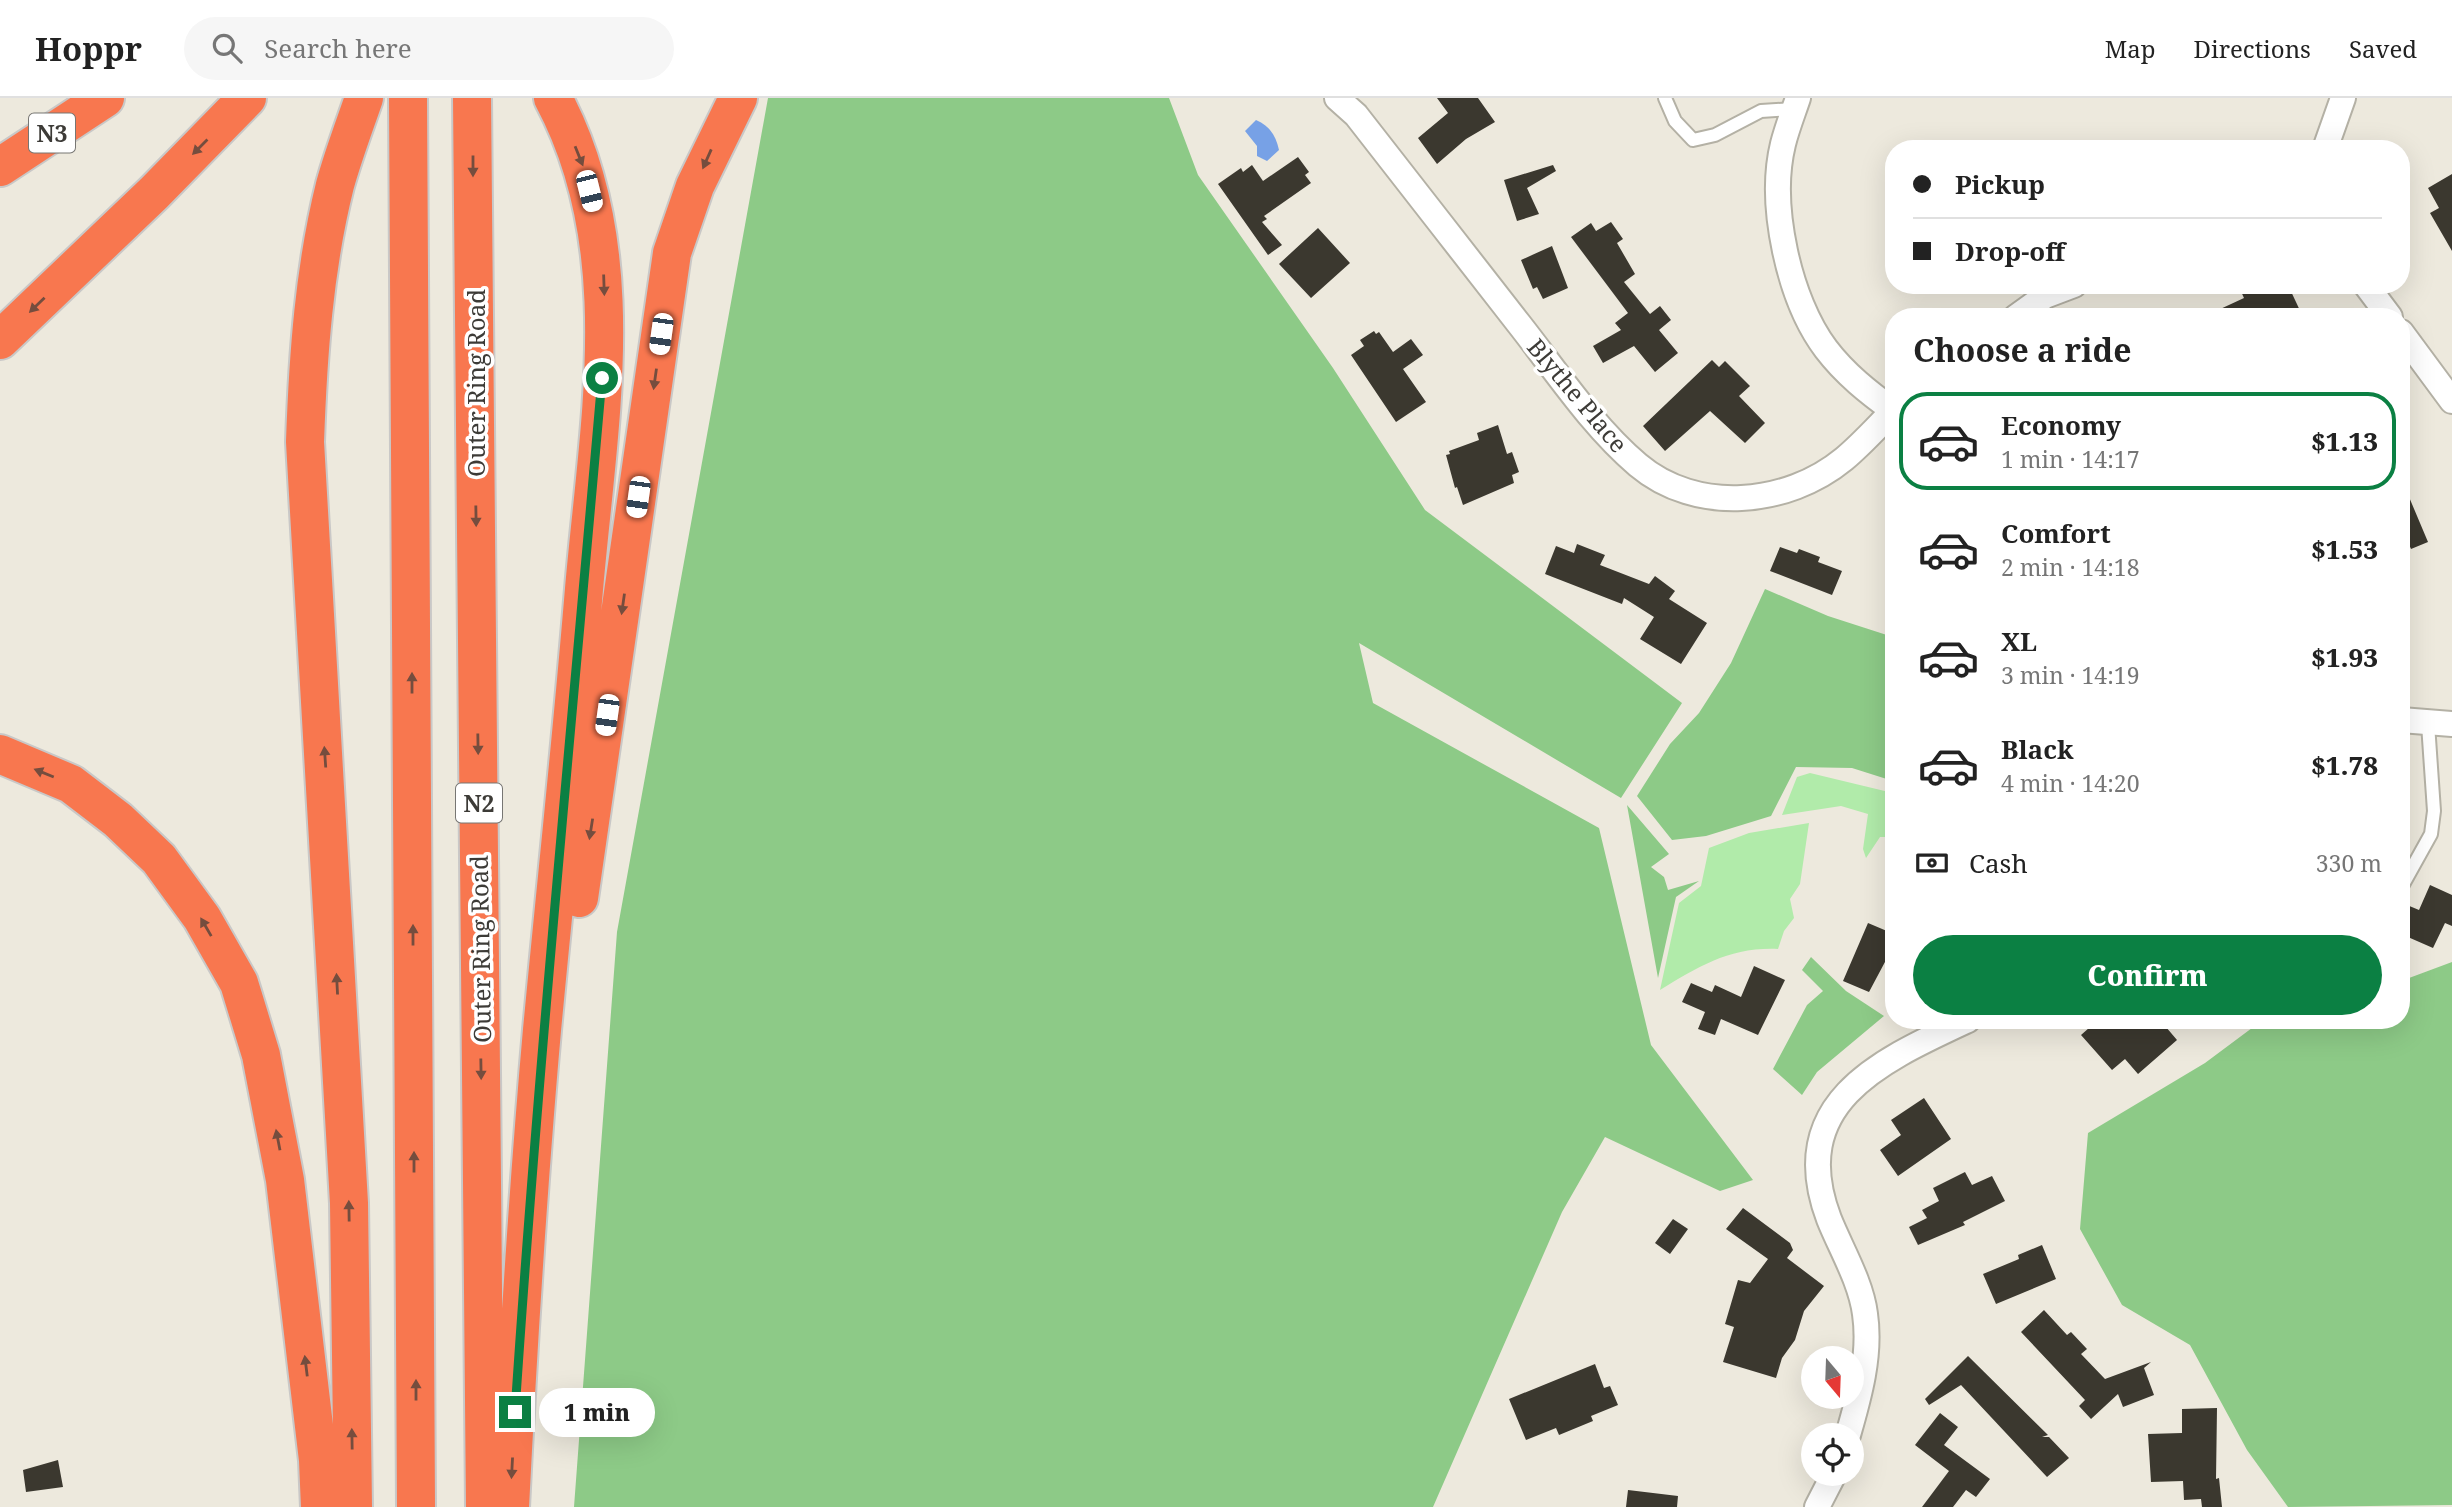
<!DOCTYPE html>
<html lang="en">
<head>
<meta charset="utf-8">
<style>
	:root { --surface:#fff; --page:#f6f6f6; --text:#222; --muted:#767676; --line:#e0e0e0; --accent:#0b8043 }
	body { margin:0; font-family:"Noto Serif",serif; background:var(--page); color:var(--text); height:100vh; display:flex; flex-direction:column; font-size:26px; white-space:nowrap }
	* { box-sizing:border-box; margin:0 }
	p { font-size:23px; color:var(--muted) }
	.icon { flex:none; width:38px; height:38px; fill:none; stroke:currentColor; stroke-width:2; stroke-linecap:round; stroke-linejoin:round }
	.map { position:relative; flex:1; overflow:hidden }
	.sheet { position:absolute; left:1885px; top:210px; width:525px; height:721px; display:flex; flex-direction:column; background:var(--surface); border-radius:28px; box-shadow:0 7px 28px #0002 }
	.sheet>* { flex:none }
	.banner { position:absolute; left:1885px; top:42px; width:525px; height:154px; border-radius:28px; box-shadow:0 7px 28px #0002; display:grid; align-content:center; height:154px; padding:0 28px; background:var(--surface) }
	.needle { width:46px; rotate:161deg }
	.controls { position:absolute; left:1801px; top:1248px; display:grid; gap:14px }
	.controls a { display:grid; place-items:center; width:63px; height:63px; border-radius:50%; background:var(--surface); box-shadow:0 7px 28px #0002; font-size:35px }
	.end { position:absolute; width:32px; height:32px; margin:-16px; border:9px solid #0b8043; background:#fff; box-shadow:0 0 0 4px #fff }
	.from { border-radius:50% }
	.bubble { position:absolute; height:49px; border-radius:24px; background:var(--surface); box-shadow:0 7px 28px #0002; font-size:23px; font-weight:800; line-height:49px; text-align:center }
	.car { position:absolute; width:21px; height:42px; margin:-21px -10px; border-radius:9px; box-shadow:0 0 5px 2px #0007; background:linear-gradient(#fff 24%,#345 0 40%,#fff 0 76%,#345 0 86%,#fff 0) }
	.banner b { display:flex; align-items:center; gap:24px; height:66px; font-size:26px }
	.banner b+b { border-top:2px solid var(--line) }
	.banner i { width:18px; height:18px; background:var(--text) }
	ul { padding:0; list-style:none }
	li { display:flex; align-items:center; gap:21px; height:98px; margin:0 14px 10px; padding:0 14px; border:4px solid transparent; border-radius:28px }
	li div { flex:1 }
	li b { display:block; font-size:26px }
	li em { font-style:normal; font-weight:800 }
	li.current { border-color:var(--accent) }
	li>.icon { width:63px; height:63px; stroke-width:1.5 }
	h2 { padding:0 28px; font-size:32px; line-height:84px }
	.pay { display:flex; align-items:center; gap:18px; height:77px; padding:0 28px; font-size:26px }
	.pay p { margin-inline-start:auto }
	.action { display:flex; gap:14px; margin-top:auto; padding:14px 28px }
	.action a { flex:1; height:80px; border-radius:42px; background:var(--accent); color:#fff; font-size:28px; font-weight:800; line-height:80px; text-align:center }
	header { display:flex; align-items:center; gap:42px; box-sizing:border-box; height:98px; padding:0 35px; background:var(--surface); border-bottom:2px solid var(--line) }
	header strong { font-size:33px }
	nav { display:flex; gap:38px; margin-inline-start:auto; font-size:24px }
	.search { width:490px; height:63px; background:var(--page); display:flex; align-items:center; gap:18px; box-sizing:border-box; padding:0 24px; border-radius:38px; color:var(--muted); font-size:26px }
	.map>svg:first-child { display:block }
	.green { fill:#b1ebaa }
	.forest { fill:#8dca87 }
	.water { fill:#77a1e6 }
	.building { fill:#3b382f }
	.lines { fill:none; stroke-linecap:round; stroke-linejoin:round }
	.lane-casing { stroke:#b4b1a5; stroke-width:16 }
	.street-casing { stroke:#b4b1a5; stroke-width:28 }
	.highway-casing { stroke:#c9c8c7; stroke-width:42 }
	.lane { stroke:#fff; stroke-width:12 }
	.street { stroke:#fff; stroke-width:24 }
	.highway { stroke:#f8774f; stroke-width:38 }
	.oneway { fill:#754d3e }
	.route { stroke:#0b8043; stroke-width:9 }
	.labels { text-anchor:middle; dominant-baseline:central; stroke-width:7; stroke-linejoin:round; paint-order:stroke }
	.shield { fill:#fff; stroke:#777673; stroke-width:2 }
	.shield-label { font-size:23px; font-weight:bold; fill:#3d3b37 }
	.street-label { font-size:24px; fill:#3d3b37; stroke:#fff }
</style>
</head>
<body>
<header>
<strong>Hoppr</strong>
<div class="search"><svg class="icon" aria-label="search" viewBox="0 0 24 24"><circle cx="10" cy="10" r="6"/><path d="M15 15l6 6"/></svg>Search here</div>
<nav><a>Map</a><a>Directions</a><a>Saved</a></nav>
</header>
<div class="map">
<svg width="2452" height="1409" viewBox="0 0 2452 1409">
	<rect width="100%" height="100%" fill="#ede9dd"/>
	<path class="green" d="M1810,675L1893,695V739H1880L1866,760L1863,751L1868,716L1841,708L1782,717L1797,679Z
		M1809,725L1800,786L1790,801L1794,820L1784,833L1778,851C1730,849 1700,868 1660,892L1679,805L1701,788L1709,750L1749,735Z"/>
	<path class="forest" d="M768,0H1169L1198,77L1333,270L1425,412L1682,605L1621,700L1359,545L1373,605L1599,730L1651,947L1753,1082L1720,1093L1605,1039L1562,1114L1433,1409H574L617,834Z
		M1765,491L1828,518L1893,539V683L1852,670L1796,669L1771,718L1706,738L1672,742L1637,698L1670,646L1699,615L1731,565Z
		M1627,707L1669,756L1651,769L1664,779L1668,792L1699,783L1676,799L1658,880Z
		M1811,859L1846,893L1884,918L1817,974L1802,997L1773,971L1807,907L1823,893L1802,872Z
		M2452,864V1407L2288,1409L2247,1352L2190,1247L2122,1207L2080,1131L2088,1035L2205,965L2256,927L2277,922H2401V883Z"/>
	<path class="water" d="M1256,22C1270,28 1276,38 1279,52L1267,63L1257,58V48L1245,33Z"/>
	<path class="building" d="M1437,0H1478L1495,24L1466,41L1437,66L1418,40L1448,15Z
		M1298,59L1309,74L1305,77L1311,85L1264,118L1267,121L1262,124L1282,147L1268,157L1218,86L1241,70L1243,74L1252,67L1263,83Z
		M1553,67L1556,73L1527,90L1539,116L1517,123L1504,82Z
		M2452,76V153L2430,115L2439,110L2428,90Z
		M1611,124L1623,141L1617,145L1635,176L1624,184L1650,216L1660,208L1671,222L1659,232L1678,255L1655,274L1634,248L1603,265L1593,248L1621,232L1615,225L1628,215L1571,139L1591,125L1596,133Z
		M1318,130L1350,165L1311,200L1279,166Z
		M1552,148L1568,190L1543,201L1537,189L1533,191L1521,162Z
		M2238,187H2288L2303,219H2203L2244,200Z
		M1374,233L1376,236L1379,234L1393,254L1411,241L1423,257L1403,271L1426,304L1396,324L1351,257L1364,248L1360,242Z
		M1712,262L1719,269L1725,263L1750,288L1739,298L1765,325L1745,345L1710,313L1665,353L1643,328Z
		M1498,327L1507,356L1512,354L1519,374L1512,377L1514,385L1463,407L1457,389L1455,390L1446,357L1450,356L1449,353L1479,342L1477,335Z
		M2401,380L2428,444L2411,451L2407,442L2401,444Z
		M1577,446L1605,457L1600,467L1649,486L1655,478L1675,493L1669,501L1707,525L1681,566L1640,541L1654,519L1624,500L1622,506L1545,476L1556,448L1574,455Z
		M1780,449L1797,455L1799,451L1820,459L1818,464L1842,473L1832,497L1770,473Z
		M2430,787L2452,797V828L2445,825L2433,850L2401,836V821L2407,807L2419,812Z
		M1868,825L1894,836V847L1869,894L1843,883Z
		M1754,868L1785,882L1758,937L1721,921L1715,937L1698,931L1705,914L1682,904L1691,885L1712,894L1715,887L1741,899Z
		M2098,922H2160L2177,942L2138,976L2125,961L2112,972L2081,937Z
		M1924,1000L1951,1041L1898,1078L1880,1052L1901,1037L1891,1022Z
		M1965,1074L1972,1087L1992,1078L2005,1103L1963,1124L1965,1127L1918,1147L1909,1129L1927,1120L1922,1112L1939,1103L1933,1090Z
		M1743,1110L1790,1145L1793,1152L1787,1160L1824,1188L1804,1213L1795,1242L1782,1260L1776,1280L1723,1264L1734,1229L1725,1226L1738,1182L1750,1185L1768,1161L1726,1131Z
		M1673,1121L1688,1131L1670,1156L1655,1145Z
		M2042,1147L2056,1181L1996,1206L1983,1176L2019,1161L2018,1157Z
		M2044,1212L2067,1237L2071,1234L2087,1251L2081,1256L2105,1281L2151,1264L2144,1270L2154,1297L2123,1309L2118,1296L2091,1321L2079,1308L2085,1302L2021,1234Z
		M1968,1258L2048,1337L2042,1339H2049L2069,1360L2047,1379L1961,1287L1929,1307L1925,1301Z
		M1595,1266L1604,1290L1610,1288L1618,1307L1591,1318L1593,1323L1559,1337L1556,1330L1526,1342L1509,1301Z
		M2217,1310L2216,1381L2219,1380L2222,1409H2202L2201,1401L2184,1402L2183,1383L2151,1384L2148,1336L2182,1335V1311Z
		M1940,1315L1958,1329L1944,1347L1990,1381L1976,1399L1966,1392L1953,1409H1922L1949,1373L1915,1347Z
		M58,1362L63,1389L26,1394L23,1372Z
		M1628,1392L1678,1398L1677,1409H1626Z"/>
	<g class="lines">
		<defs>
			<path id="lane" d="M1665,0L1675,23L1693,42L1715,37L1761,13L1794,11
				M2401,790L2431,736L2434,713L2428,626"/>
			<path id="street" d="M1337,0L1356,17C1410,87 1465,156 1519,226C1556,273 1592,328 1638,367C1696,416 1787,408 1844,361C1862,346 1877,329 1893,313
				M1798,0C1793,15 1787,30 1783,46C1768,107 1789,202 1826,251C1845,276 1869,295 1894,313
				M2325,51L2343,0
				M2366,187L2390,219
				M2016,219L2045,198L2074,187
				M2401,234L2452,303
				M2401,622L2452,626
				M1848,1337C1859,1299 1871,1257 1865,1216C1861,1184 1841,1151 1829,1121C1785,1005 1880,963 1968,922
				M1817,1409L1834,1376"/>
			<path id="highway" d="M408,0L416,1409
				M472,0L485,1409
				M0,69L105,0
				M0,242L154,95L247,0
				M0,656L71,686L118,722L159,761L202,820L239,885L261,957L285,1082L318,1362L320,1409
				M579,800L672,155L695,88L738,0
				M353,1409L349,1105L305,344C308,258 314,171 335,87C343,58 354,29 364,0
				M510,1409C518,1250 528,1090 542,932C556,784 572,638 584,491C598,328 634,151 553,0"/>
		</defs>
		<use href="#lane" class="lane-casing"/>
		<use href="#street" class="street-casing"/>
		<use href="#highway" class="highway-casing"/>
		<use href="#lane" class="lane"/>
		<use href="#street" class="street"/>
		<use href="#highway" class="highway"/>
	</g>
	<defs><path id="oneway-solid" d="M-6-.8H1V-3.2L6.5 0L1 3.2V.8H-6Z" transform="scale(1.75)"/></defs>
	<g class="oneway">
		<use href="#oneway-solid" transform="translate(200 49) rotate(135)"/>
		<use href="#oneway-solid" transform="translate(579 58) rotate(68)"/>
		<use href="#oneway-solid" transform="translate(707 61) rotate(114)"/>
		<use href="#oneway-solid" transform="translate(473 68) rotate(90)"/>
		<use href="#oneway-solid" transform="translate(604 187) rotate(88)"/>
		<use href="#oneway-solid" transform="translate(37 207) rotate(136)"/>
		<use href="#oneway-solid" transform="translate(655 281) rotate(98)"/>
		<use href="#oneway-solid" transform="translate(476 418) rotate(89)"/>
		<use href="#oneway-solid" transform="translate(623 506) rotate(98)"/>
		<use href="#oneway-solid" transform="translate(412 585) rotate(-90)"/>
		<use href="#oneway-solid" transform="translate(478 646) rotate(89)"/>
		<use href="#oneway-solid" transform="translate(325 659) rotate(-94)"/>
		<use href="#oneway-solid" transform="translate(44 675) rotate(-158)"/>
		<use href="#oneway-solid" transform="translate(591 731) rotate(99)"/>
		<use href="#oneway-solid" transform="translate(206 829) rotate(-120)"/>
		<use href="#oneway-solid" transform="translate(413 837) rotate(-90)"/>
		<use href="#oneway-solid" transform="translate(337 886) rotate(-93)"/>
		<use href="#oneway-solid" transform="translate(481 971) rotate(89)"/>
		<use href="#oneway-solid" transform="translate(278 1042) rotate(-101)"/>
		<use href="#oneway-solid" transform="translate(414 1064) rotate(-90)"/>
		<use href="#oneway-solid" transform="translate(349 1113) rotate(-91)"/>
		<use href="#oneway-solid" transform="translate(306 1268) rotate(-97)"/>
		<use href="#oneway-solid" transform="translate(416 1292) rotate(-90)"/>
		<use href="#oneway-solid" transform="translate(352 1341) rotate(-91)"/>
		<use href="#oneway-solid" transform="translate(512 1370) rotate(93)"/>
	</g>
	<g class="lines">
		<path class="route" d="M515,1314C538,968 572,624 602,280"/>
	</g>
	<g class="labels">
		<g class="shield">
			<rect x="29" y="15.5" width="46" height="39" rx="5"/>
			<rect x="456" y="685.5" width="46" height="39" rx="5"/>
		</g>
		<g class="shield-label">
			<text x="52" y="35">N3</text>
			<text x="479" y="705">N2</text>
		</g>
		<g class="street-label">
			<text transform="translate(475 285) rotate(-90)">Outer Ring Road</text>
			<text transform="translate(1578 297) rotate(50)">Blythe Place</text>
			<text transform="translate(480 851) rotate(-91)">Outer Ring Road</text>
		</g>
	</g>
</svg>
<div class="controls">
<a><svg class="needle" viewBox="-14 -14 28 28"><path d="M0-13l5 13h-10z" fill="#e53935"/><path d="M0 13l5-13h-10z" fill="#767676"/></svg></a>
<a><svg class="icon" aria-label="locate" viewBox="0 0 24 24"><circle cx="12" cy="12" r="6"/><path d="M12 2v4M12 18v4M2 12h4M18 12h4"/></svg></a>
</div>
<i class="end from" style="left:602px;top:280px"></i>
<i class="end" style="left:515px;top:1314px"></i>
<div class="bubble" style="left:539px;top:1290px;width:116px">1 min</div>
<i class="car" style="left:589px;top:93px;rotate:166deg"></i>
<i class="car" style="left:661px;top:236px;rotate:188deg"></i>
<i class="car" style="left:638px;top:399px;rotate:188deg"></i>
<i class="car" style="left:607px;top:617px;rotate:188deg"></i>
<div class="banner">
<b><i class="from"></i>Pickup</b>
<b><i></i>Drop-off</b>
</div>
<section class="sheet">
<h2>Choose a ride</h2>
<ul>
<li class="current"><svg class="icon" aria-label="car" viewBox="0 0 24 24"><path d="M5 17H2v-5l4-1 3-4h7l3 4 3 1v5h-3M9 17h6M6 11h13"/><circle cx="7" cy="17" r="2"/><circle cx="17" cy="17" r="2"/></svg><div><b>Economy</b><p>1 min · 14:17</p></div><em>$1.13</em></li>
<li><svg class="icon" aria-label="car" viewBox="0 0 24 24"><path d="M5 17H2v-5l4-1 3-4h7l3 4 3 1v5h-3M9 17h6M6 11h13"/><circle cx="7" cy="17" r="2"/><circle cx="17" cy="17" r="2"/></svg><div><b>Comfort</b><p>2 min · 14:18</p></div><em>$1.53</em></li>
<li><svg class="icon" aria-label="car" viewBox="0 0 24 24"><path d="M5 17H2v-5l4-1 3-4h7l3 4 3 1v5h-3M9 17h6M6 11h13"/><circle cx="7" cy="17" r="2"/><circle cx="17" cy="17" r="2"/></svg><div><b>XL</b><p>3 min · 14:19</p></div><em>$1.93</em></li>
<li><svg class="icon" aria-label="car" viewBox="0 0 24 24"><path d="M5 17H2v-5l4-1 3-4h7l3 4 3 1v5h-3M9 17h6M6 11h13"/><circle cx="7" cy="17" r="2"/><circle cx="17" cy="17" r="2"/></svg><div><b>Black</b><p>4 min · 14:20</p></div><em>$1.78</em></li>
</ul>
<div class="pay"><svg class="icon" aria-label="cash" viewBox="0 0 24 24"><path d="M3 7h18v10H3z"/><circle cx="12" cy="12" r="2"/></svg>Cash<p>330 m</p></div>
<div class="action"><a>Confirm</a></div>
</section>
</div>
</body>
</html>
